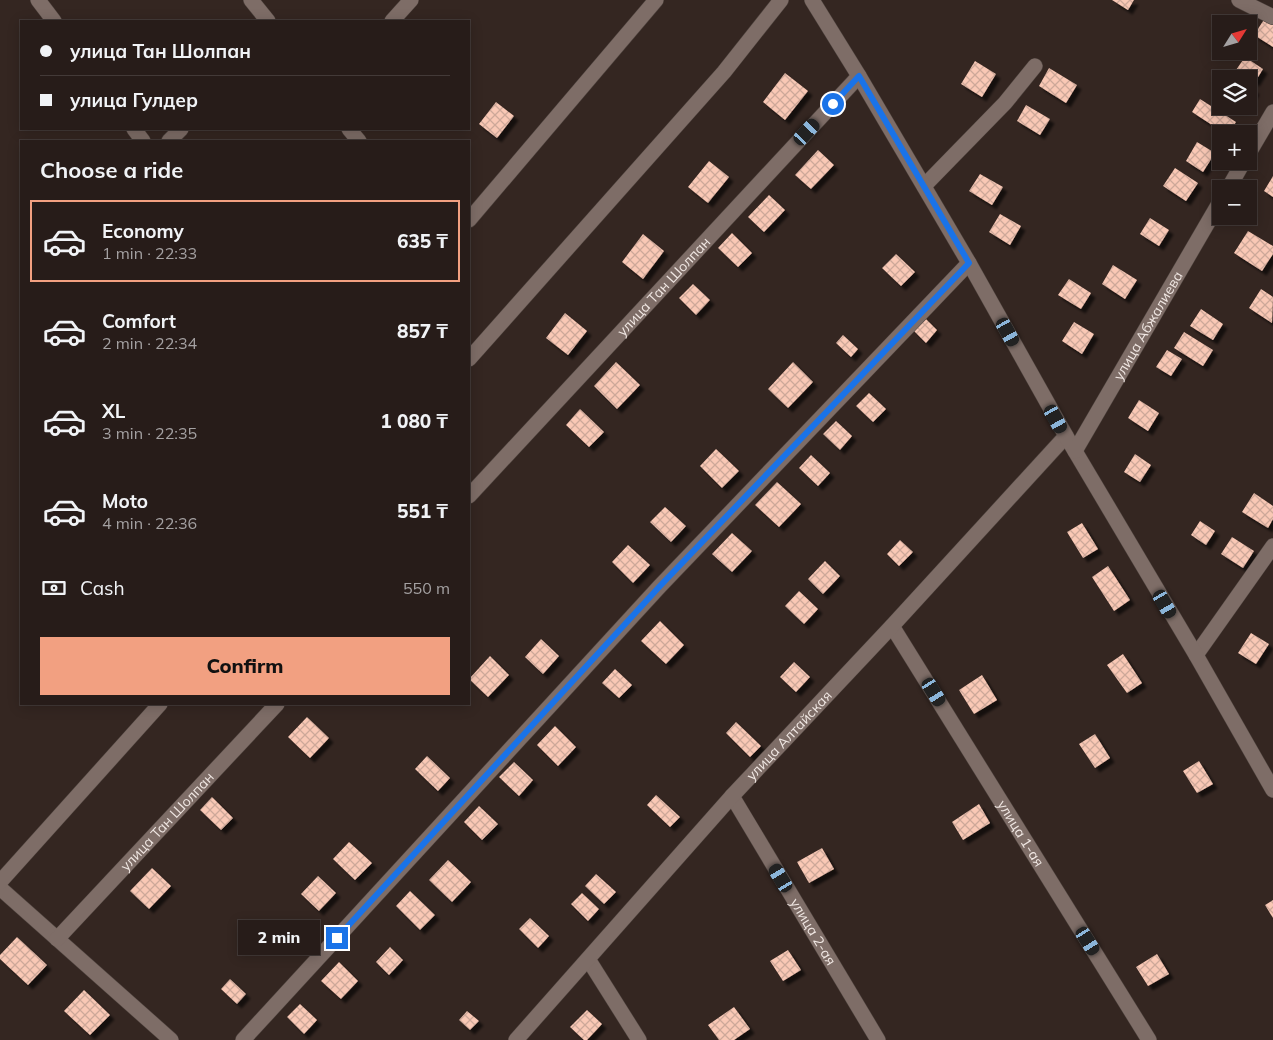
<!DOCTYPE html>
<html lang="en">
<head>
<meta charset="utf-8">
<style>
	:root { --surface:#271c19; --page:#332926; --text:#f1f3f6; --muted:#a4a1a2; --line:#433a38; --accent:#f2a081 }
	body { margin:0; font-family:Mulish,sans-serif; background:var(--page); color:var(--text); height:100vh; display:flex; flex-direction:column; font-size:19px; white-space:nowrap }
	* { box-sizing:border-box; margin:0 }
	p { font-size:16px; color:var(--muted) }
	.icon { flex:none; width:28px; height:28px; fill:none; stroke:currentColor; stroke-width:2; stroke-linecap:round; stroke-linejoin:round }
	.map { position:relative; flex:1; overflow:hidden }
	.details { position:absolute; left:20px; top:140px; width:450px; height:565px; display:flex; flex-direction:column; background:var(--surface); border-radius:0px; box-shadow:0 2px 12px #0003,0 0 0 1px var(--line) }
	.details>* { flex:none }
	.guide { position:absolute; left:20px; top:20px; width:450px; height:110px; border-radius:0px; box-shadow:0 2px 12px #0003,0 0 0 1px var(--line); display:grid; align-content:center; height:110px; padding:0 20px; background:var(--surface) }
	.needle { width:32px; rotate:53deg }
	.controls { position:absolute; left:1212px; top:15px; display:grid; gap:10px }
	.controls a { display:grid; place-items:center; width:45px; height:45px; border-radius:0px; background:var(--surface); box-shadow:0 2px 12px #0003,0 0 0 1px var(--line); font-size:25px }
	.end { position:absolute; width:22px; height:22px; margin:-11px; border:6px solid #1a73e8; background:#fff; box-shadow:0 0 0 2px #fff }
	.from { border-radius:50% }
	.bubble { position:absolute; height:35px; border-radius:0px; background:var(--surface); box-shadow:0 2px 12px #0003,0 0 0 1px var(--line); font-size:16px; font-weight:800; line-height:35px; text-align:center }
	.car { position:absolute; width:15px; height:30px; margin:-15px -8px; border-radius:6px; box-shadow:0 0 4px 1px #0007; background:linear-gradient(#222 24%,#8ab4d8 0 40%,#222 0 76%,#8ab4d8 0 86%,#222 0) }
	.guide b { display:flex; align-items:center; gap:18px; height:48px; font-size:19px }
	.guide b+b { border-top:1px solid var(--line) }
	.guide i { width:12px; height:12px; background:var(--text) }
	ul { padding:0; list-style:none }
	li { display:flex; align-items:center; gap:15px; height:82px; margin:0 10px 8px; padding:0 10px; border:2px solid transparent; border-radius:0px }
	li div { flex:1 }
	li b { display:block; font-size:19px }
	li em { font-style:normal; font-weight:800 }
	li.active { border-color:var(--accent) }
	li>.icon { width:45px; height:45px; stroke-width:1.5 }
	h2 { padding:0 20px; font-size:22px; line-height:60px }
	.pay { display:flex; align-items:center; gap:12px; height:55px; padding:0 20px; font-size:19px }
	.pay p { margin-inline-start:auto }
	.button { display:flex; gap:10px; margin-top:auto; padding:10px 20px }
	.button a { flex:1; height:58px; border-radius:0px; background:var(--accent); color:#111; font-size:20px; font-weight:800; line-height:58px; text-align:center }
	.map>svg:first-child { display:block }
	.building { fill:url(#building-cross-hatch); filter:url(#shadow) }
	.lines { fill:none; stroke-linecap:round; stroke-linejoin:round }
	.minor-casing { stroke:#4e433e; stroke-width:16 }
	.tertiary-casing { stroke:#4e433e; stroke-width:16 }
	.minor { stroke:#7e6d67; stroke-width:15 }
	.tertiary { stroke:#7e6d67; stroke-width:15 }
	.route { stroke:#1a73e8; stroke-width:6 }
	.labels { text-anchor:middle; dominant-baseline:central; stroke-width:5; stroke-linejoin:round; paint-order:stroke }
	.street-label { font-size:14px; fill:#f1e8e4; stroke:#291c18 }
</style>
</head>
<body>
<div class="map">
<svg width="1273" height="1040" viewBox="0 0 1273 1040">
	<defs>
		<pattern id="building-cross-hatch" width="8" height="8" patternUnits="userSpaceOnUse" patternTransform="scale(1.25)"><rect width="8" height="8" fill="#f9c8b5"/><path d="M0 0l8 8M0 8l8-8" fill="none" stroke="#cda899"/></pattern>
		<filter id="shadow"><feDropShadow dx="4.5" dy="4.5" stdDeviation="1" flood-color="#0009"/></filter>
	</defs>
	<rect width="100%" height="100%" fill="#342621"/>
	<path class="building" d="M1112,0H1134L1128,10Z
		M1265,18L1273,23V47L1254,35Z
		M1245,57L1263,69L1255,82L1236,70Z
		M975,61L996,74L982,97L961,84Z
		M1049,68L1077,85L1066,103L1039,86Z
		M785,73L808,91L785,120L763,102Z
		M1249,87L1255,90L1249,100Z
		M1200,99L1236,122L1228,134H1226L1192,112Z
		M496,102L514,116L497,138L479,124Z
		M1026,105L1050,119L1040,135L1017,121Z
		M1197,142L1215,153L1203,172L1186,161Z
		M818,150L834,165L811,189L795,175Z
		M709,161L729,177L708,203L688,187Z
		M1175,168L1198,183L1186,201L1163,186Z
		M980,174L1003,187L992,205L969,191Z
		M1273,176V197L1264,191Z
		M769,195L785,210L764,232L748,217Z
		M1000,214L1021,226L1010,245L989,232Z
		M1150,218L1169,230L1159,246L1140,234Z
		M1248,231L1273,246V254L1262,271L1234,253Z
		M732,233L752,253L738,267L718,248Z
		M643,234L664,251L643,279L622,262Z
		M896,254L915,272L901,286L882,268Z
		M1113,265L1137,280L1125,299L1102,284Z
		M1069,279L1091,293L1081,309L1058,295Z
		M693,284L710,300L696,315L679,298Z
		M1261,289L1273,297L1272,323L1249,308Z
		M1201,309L1223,324L1213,340L1190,326Z
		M565,313L587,331L568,355L546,338Z
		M925,318L937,330L926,343L913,330Z
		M1074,322L1094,334L1082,354L1062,341Z
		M1184,332L1213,350L1203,366L1174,348Z
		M843,335L858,349L851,357L836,343Z
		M1167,350L1182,359L1171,376L1156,367Z
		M616,362L640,385L617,409L594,386Z
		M793,362L813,382L788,408L768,389Z
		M869,393L886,409L873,422L856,406Z
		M1139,400L1159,413L1148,431L1128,418Z
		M580,409L604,432L589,447L566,425Z
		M836,421L852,436L840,450L823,434Z
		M716,449L739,471L722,488L700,466Z
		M1135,454L1151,465L1140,482L1124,472Z
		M811,455L830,473L818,486L799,468Z
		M777,482L801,504L779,527L755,505Z
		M1254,493L1273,506V519L1268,528L1242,512Z
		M665,507L686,526L671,542L650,522Z
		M1200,521L1215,531L1206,545L1191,535Z
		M1082,523L1098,549L1083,558L1067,532Z
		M732,533L752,551L732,572L712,554Z
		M1232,537L1254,551L1243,568L1221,554Z
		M900,540L913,552L899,566L887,554Z
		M628,545L650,565L633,583L612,562Z
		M825,561L840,576L823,594L808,579Z
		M1108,566L1130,600L1114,611L1092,577Z
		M799,591L818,609L804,624L785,606Z
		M660,621L684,645L666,664L641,641Z
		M1251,633L1269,644L1256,664L1238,653Z
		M541,639L559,656L543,674L525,657Z
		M1123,654L1142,683L1127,693L1107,665Z
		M490,656L509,675L488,697L469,679Z
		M794,662L810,677L796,692L780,677Z
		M615,669L632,685L619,698L602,683Z
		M982,675L997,700L974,714L959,690Z
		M307,717L329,738L310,758L288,737Z
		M736,722L761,746L750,757L726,733Z
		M555,726L576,747L558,766L537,745Z
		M1095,734L1110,758L1095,768L1079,744Z
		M427,756L450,778L438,791L415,769Z
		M1199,761L1213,784L1197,793L1183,771Z
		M514,762L533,780L519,796L499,777Z
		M656,795L680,817L670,827L647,805Z
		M212,797L233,818L221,830L200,810Z
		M979,804L990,823L963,840L952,822Z
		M479,806L498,824L482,840L464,822Z
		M349,842L372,863L355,880L333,859Z
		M822,848L834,869L809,883L797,862Z
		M448,860L471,882L452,902L429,880Z
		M152,868L171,886L149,909L130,891Z
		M596,874L616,892L604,904L585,886Z
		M318,876L336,893L319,911L301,894Z
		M410,891L435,915L420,930L396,906Z
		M582,893L599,909L588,921L571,904Z
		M1273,900V918L1265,905Z
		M530,918L549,936L538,948L519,929Z
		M17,937L47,965L28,985L0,959V955Z
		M390,947L403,960L389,975L376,962Z
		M788,950L801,970L783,981L770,961Z
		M1157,954L1169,974L1148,986L1136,967Z
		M339,962L358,981L341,999L321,981Z
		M230,979L246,994L237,1004L221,989Z
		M84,990L110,1015L90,1035L64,1011Z
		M300,1004L317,1020L304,1034L287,1017Z
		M734,1007L750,1029L734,1040H719L708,1025Z
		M587,1010L602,1024L587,1040H584L570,1027Z
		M467,1011L479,1021L470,1030L459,1020Z"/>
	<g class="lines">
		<defs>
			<g id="minor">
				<path d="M38,0L54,21"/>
				<path d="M251,0L268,21"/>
				<path d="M1239,0L1273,17"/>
				<path d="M392,21L411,0"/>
				<path d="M134,129L143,141"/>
				<path d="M349,129L359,141"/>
				<path d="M169,141L181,129"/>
				<path d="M924,186L1005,103L1035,66"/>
				<path d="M469,220L656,0"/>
				<path id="s1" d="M469,496L859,76"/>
				<path id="s2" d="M892,626L1149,1040"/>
				<path d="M1196,655L1273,546"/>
				<path id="s3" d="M732,796L878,1040"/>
				<path d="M0,888L171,1040"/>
				<path id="s4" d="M57,939L277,704"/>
				<path d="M588,959L639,1040"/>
				<path d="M243,1040L660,586L969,263"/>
				<path id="s5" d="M516,1040L732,796L892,626L1066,436"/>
			</g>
			<g id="tertiary">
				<path d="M812,0L859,76L969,263L1066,436L1196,655L1273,790"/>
				<path d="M1249,153L1273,112"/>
				<path d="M1228,189L1244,161"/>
				<path d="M469,359L724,72L781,0"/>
				<path id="s6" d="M1075,451L1221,200"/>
				<path d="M0,882L160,704"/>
			</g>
		</defs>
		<use href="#minor" class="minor-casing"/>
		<use href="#tertiary" class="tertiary-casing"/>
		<use href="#minor" class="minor"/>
		<use href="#tertiary" class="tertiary"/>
	</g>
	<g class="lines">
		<path class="route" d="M337,938L660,586L969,263L859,76L833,104"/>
	</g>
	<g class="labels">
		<g class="street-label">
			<text stroke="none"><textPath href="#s1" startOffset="286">улица Тан Шолпан</textPath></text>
			<text stroke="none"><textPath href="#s6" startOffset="145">улица Абжалиева</textPath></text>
			<text stroke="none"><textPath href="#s5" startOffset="409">улица Алтайская</textPath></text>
			<text stroke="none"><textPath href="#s4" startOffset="161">улица Тан Шолпан</textPath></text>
			<text stroke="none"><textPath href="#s2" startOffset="244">улица 1-ая</textPath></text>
			<text stroke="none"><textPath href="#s3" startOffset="158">улица 2-ая</textPath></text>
		</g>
	</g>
</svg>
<div class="controls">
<a><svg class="needle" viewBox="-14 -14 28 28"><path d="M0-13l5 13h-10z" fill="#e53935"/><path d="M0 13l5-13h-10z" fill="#a4a1a2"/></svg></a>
<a><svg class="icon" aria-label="layers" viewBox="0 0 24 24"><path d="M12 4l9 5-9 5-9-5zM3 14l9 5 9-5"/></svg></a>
<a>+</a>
<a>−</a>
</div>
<i class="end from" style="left:833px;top:104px"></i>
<i class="end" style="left:337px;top:938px"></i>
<div class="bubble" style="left:238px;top:920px;width:82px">2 min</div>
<i class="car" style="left:807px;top:132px;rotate:43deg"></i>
<i class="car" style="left:1008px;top:332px;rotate:151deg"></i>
<i class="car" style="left:1056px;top:419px;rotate:151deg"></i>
<i class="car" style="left:1165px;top:604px;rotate:150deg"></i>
<i class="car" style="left:934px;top:692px;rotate:148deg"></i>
<i class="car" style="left:781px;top:878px;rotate:329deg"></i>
<i class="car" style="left:1088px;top:941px;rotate:148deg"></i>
<div class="guide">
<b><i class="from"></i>улица Тан Шолпан</b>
<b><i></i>улица Гулдер</b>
</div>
<section class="details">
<h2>Choose a ride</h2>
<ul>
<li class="active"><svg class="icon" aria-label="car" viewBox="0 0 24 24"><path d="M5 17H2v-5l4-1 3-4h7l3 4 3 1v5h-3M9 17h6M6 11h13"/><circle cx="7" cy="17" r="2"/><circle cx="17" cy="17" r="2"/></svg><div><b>Economy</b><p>1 min · 22:33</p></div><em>635 ₸</em></li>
<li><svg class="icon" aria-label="car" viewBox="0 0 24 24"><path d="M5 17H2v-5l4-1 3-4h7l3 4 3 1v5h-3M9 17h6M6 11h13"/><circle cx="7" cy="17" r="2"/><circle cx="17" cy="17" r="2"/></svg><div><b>Comfort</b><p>2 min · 22:34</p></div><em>857 ₸</em></li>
<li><svg class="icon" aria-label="car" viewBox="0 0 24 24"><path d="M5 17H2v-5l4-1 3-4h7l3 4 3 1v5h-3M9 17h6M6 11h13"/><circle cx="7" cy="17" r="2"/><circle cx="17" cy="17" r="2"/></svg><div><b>XL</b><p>3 min · 22:35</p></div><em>1 080 ₸</em></li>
<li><svg class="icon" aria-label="car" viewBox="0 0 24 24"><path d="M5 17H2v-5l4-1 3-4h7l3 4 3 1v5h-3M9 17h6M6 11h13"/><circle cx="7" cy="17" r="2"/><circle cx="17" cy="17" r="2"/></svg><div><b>Moto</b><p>4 min · 22:36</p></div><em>551 ₸</em></li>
</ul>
<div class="pay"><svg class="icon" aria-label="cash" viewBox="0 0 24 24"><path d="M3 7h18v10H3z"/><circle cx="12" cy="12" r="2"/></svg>Cash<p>550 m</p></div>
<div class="button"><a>Confirm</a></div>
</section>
</div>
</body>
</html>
